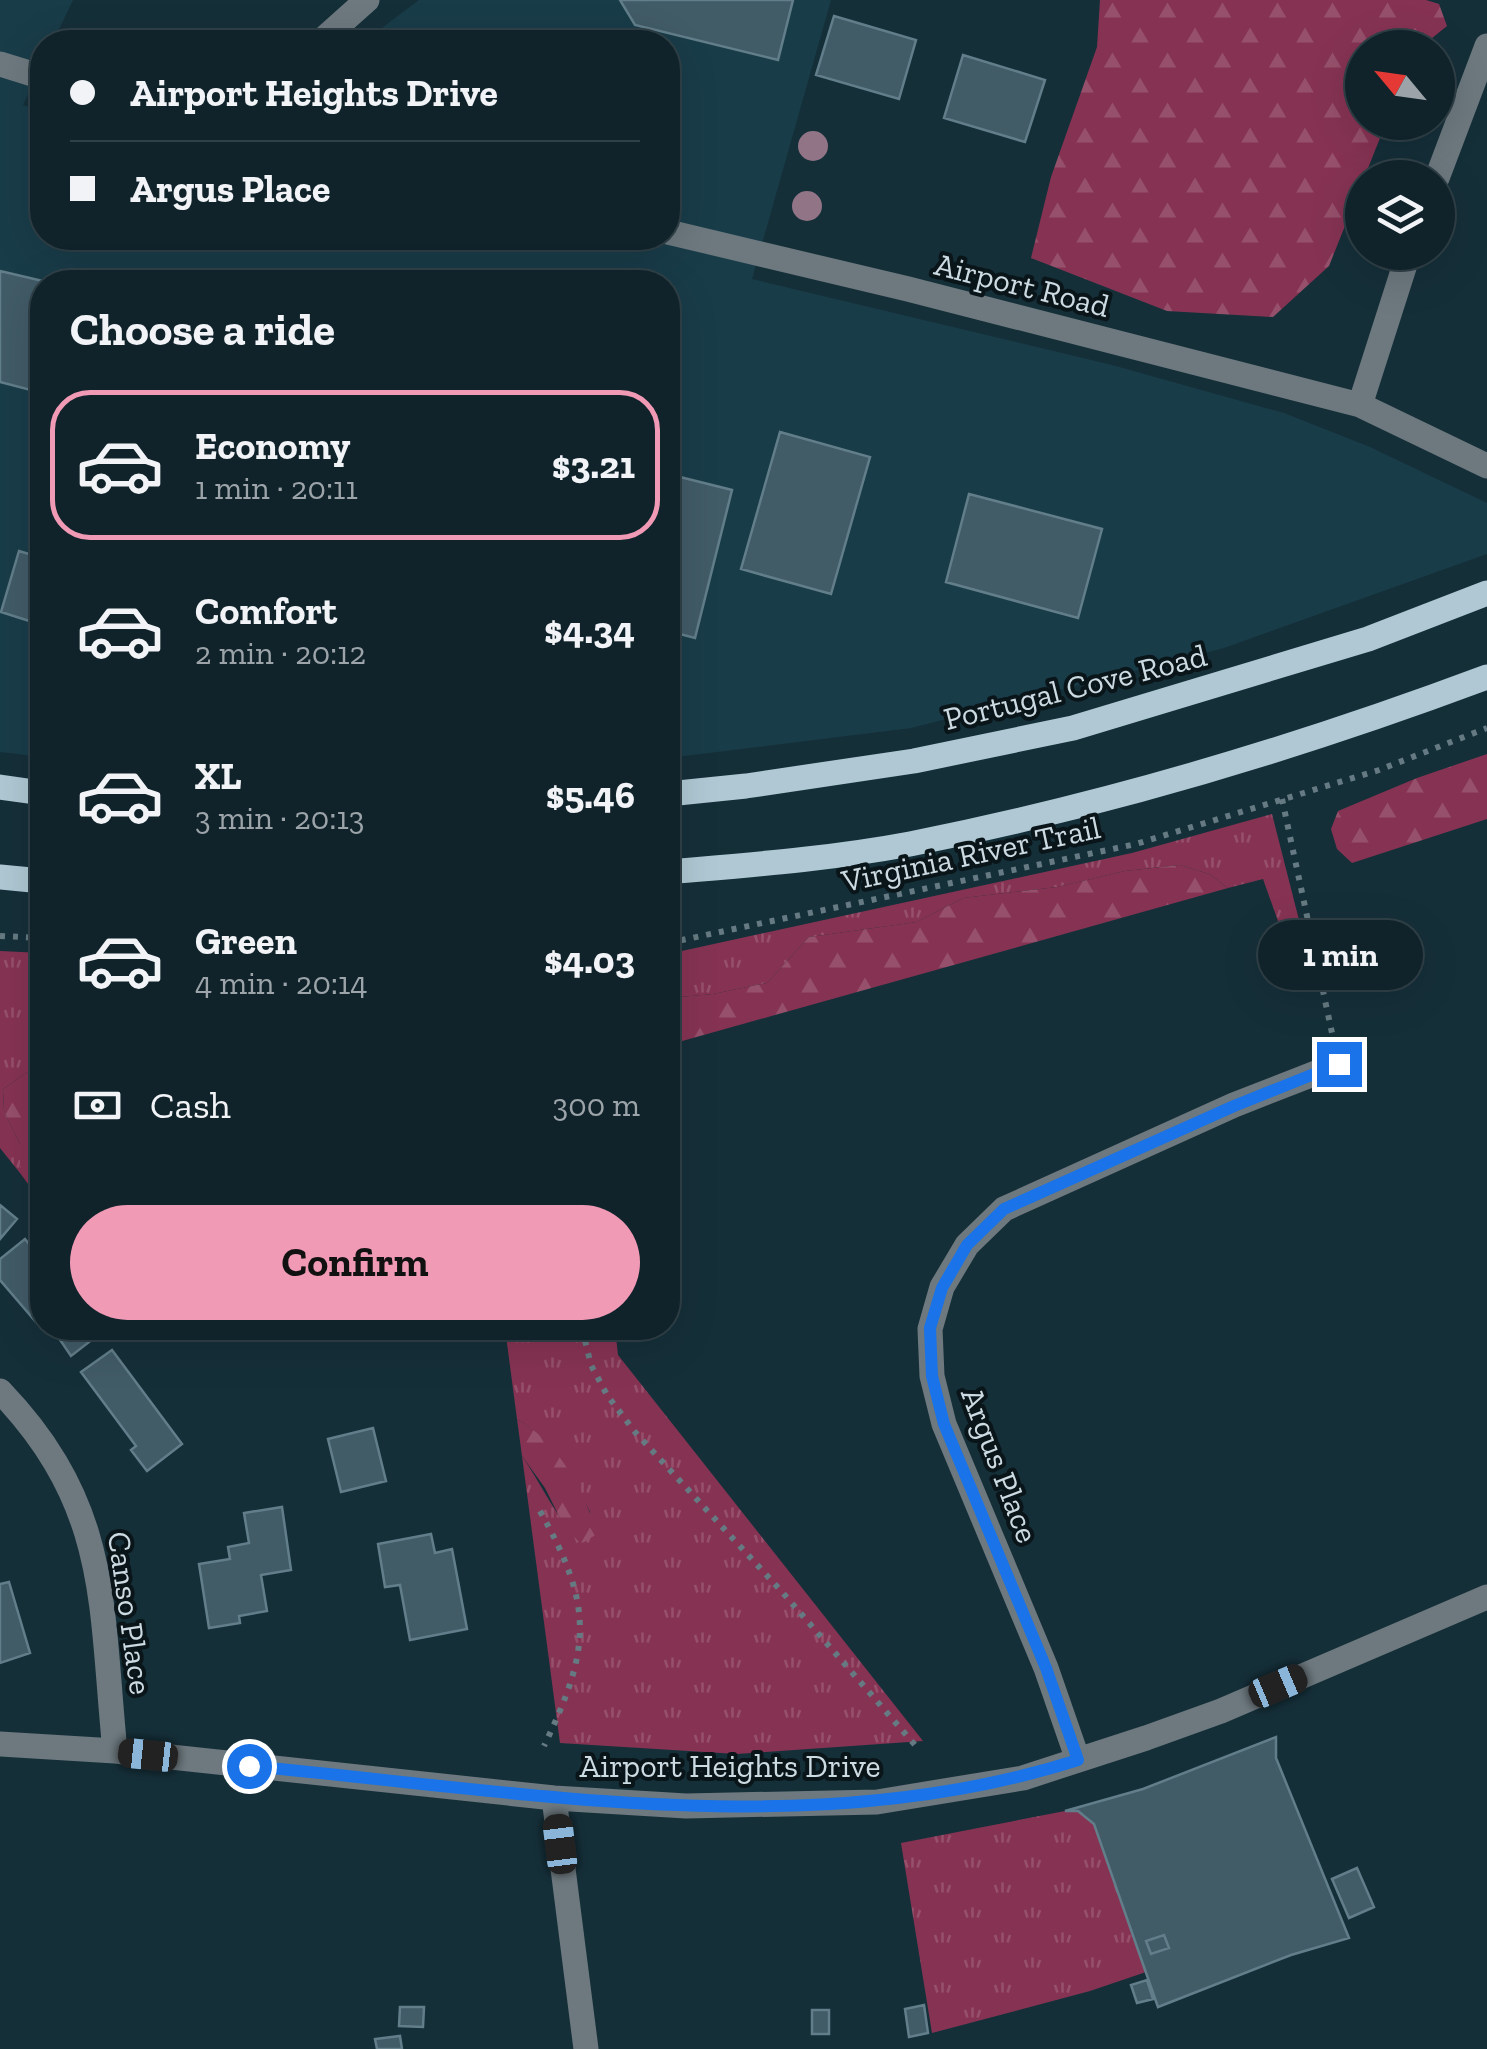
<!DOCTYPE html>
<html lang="en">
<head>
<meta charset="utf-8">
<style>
	:root { --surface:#10232b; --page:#1e2f37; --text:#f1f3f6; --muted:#9ca4a9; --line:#304047; --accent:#f09ab5 }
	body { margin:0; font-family:"Zilla Slab",serif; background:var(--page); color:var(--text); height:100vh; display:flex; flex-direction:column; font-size:38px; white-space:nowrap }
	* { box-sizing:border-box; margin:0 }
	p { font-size:32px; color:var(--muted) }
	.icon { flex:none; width:55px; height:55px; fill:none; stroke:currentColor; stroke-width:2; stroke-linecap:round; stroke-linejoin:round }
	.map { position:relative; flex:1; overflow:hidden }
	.panel { position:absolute; left:30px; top:270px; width:650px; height:1070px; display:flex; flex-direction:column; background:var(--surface); border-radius:40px; box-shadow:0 10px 40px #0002,0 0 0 2px var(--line) }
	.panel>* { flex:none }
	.guide { position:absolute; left:30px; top:30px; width:650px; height:220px; border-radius:40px; box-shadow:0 10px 40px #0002,0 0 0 2px var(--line); display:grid; align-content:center; height:220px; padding:0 40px; background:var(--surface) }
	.needle { width:65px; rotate:299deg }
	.buttons { position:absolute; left:1345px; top:30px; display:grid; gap:20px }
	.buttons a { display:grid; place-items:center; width:110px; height:110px; border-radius:50%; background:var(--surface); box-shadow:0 10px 40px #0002,0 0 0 2px var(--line); font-size:50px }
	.end { position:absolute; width:45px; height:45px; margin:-22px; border:12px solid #1a73e8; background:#fff; box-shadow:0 0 0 5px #fff }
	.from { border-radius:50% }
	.bubble { position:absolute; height:70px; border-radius:35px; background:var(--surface); box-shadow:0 10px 40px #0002,0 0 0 2px var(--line); font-size:32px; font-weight:700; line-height:70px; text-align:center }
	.car { position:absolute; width:30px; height:60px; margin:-30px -15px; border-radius:12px; box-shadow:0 0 8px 2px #0007; background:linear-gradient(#222 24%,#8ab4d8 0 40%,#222 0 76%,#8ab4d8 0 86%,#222 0) }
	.guide b { display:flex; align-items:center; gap:35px; height:95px; font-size:38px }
	.guide b+b { border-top:2px solid var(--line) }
	.guide i { width:25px; height:25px; background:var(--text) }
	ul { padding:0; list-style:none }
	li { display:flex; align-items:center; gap:30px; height:150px; margin:0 20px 15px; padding:0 20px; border:5px solid transparent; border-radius:40px }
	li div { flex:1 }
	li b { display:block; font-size:38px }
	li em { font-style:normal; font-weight:700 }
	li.active { border-color:var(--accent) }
	li>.icon { width:90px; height:90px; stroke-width:1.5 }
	h2 { padding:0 40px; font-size:45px; line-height:120px }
	.pay { display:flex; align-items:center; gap:25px; height:110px; padding:0 40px; font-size:38px }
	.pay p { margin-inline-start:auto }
	.action { display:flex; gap:20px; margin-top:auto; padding:20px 40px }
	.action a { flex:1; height:115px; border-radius:60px; background:var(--accent); color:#111; font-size:40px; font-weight:700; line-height:115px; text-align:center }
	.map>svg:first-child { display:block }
	.built { fill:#193c49 }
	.grass { fill:url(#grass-tufts) }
	.forest { fill:url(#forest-firs) }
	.building { fill:#415b67; stroke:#627e8a; stroke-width:2.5 }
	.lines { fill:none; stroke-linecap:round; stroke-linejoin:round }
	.path { stroke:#657a82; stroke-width:6; stroke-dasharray:5 8; stroke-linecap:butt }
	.minor { stroke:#6d797f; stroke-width:25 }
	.major { stroke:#afc8d3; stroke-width:25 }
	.tree { fill:#917485 }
	.route { stroke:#1a73e8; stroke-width:12 }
	.labels { text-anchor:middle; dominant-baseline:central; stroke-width:8; stroke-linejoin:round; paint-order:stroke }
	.street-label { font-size:32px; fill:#ccdae1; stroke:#0a151a }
</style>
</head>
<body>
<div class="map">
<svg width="1487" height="2049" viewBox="0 0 1487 2049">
	<defs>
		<pattern id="grass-tufts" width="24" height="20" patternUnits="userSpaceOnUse" patternTransform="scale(2.5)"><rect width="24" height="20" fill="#863353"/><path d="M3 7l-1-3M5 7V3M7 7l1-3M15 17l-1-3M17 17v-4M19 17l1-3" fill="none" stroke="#96506b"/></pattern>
		<pattern id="forest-firs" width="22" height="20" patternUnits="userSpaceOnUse" patternTransform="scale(2.5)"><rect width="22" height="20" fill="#863353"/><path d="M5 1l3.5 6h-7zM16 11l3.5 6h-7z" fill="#96506b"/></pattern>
	</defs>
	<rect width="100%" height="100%" fill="#152f39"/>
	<path class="built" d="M0,0H73L53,42H42V64L23,105L42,111V238H668V42H363L419,0H831L752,279L1112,365L1284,413L1370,447L1487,503V554L1224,648L911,728L668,758V282H42V757L0,752Z"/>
	<path class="grass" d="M1272,814L1312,971L1298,977L1263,879L1228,888L1209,874L1180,865L1125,871L1057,887L963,898L917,922L809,937L767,983L713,994L668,998V954L1132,853Z
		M0,951L42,953V1062L3,1089L4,1111L20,1144V1173L0,1148Z
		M505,1328H615L618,1355L923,1741L737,1754L560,1743L522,1456C542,1485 556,1518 581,1543L590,1512C572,1476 553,1440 517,1419Z
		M1065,1811H1078L1094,1824L1146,1972L1090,1991L932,2033L901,1843Z"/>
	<path class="forest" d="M1100,0H1426L1439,4L1447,26L1421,47L1362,48V122L1386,123L1329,266L1273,317L1167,311L1031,258L1051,177L1097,47Z
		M1487,754V819L1352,863L1337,849L1331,829L1338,811L1417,778Z
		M1180,865L1209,874L1228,888L668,1045V998L713,994L767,983L809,937L917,922L963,898L1057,887L1125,871Z
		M42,1062V1203L20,1173V1144L4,1111L3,1089Z
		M517,1419C558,1442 584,1490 597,1534L581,1544L564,1526L545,1488L522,1456Z"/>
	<path class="building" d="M620,0H793L778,60L635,25Z
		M834,16L916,40L899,99L816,75Z
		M963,55L1045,80L1025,142L944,118Z
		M0,271L47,282H42V393L0,382Z
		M780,432L870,457L831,594L741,569Z
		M668,474L732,490L695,638L668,631Z
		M969,494L1102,529L1078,618L946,582Z
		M19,551L42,558V625L1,612Z
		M0,1205L17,1219L0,1239Z
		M25,1239L42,1260V1317L35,1321L0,1280V1259Z
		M52,1328H98L102,1332L71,1356Z
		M112,1350L182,1444L147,1471L131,1450L136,1446L81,1372Z
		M373,1428L386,1481L341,1492L328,1439Z
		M282,1507L291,1570L261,1575L267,1611L239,1616L240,1623L209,1628L199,1564L230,1559L228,1547L249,1543L244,1513Z
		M431,1534L435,1553L452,1549L467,1629L410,1640L400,1585L385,1587L378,1544Z
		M9,1582L30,1653L0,1663V1584Z
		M1276,1737V1758L1349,1938L1291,1955L1158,2007L1094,1824L1078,1811H1065L1143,1789Z
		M1357,1868L1374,1907L1349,1918L1332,1879Z
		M1164,1935L1169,1948L1151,1954L1146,1941Z
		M1147,1980L1153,1999L1137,2003L1131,1985Z
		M924,2005L928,2033L909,2037L905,2009Z
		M400,2007H424L423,2027L399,2026Z
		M812,2010H829V2034H812Z
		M400,2036L402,2049H377L375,2039Z"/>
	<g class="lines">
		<path class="path" d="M1282,799L1332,1033
			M0,936L42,938
			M668,943L1136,844L1379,770L1487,728
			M582,1328L591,1365L607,1395L635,1432L783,1593L915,1745
			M540,1511C594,1607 591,1648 544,1746"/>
		<path class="minor" d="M320,42L367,0
			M0,64L42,77
			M1437,178L1487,46
			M668,232L908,289L1360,405L1409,252
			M1360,405L1487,466
			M0,1391C111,1507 100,1603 115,1751
			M0,1744L115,1751L554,1798L686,1806L877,1802L1023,1778L1146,1738L1221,1711L1487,1597
			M1078,1760L1046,1668L944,1424L932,1376L930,1329L942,1287L967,1245L1004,1209L1234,1105L1339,1064
			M554,1798L586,2049"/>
		<path class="major" d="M0,787L42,793
			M668,794L746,786L914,761L1073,728L1368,639L1487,593
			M668,872C748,865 830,859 910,844C1106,805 1300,747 1487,677
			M0,877L42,881"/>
	</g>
	<g class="tree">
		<circle cx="813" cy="146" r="15"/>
		<circle cx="807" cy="206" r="15"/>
	</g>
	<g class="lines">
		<path class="route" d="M249,1766C523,1791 809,1846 1078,1760L1046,1668L944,1424L932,1376L930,1328L942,1288L967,1245L1004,1209L1234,1106L1339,1064"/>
	</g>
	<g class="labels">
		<g class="street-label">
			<text transform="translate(1022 285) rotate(14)">Airport Road</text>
			<text transform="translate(1075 687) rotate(-14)">Portugal Cove Road</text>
			<text transform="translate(971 854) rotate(-12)">Virginia River Trail</text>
			<text transform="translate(1000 1465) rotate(69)">Argus Place</text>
			<text transform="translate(130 1613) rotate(82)">Canso Place</text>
			<text x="730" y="1766">Airport Heights Drive</text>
		</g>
	</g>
</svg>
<div class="buttons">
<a><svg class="needle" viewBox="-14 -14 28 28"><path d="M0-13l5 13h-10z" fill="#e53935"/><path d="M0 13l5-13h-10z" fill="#9ca4a9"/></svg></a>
<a><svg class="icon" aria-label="layers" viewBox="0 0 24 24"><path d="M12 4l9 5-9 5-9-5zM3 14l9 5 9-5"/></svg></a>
</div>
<i class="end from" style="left:249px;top:1766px"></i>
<i class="end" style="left:1339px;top:1064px"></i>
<div class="bubble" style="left:1258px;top:920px;width:165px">1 min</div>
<i class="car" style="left:1278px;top:1686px;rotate:67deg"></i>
<i class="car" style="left:148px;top:1755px;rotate:276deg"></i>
<i class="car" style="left:560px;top:1844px;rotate:353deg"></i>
<div class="guide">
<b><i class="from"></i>Airport Heights Drive</b>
<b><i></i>Argus Place</b>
</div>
<section class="panel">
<h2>Choose a ride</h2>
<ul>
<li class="active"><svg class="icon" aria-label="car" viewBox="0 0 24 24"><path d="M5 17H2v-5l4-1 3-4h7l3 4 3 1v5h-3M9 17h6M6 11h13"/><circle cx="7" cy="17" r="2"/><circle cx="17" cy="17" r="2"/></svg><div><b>Economy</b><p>1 min · 20:11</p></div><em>$3.21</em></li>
<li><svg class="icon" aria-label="car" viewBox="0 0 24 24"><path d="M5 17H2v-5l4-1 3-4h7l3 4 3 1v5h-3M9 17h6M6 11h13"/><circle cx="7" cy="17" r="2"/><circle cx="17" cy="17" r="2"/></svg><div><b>Comfort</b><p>2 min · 20:12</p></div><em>$4.34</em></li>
<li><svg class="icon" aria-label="car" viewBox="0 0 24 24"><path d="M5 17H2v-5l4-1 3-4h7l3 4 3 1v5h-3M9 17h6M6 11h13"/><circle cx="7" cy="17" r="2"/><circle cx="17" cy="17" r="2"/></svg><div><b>XL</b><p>3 min · 20:13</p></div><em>$5.46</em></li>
<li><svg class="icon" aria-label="car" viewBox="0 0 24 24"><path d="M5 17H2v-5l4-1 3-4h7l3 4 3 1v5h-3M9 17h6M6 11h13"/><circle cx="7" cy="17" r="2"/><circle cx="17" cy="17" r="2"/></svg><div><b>Green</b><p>4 min · 20:14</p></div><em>$4.03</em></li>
</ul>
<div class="pay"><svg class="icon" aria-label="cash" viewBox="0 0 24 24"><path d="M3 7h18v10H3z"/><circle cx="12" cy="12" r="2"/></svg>Cash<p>300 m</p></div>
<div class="action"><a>Confirm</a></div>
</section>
</div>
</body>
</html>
